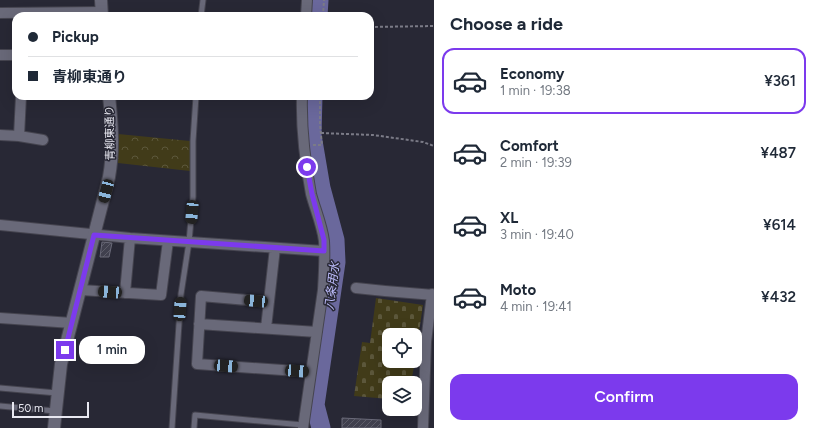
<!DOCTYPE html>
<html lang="en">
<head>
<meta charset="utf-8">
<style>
	:root { --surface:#fff; --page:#f6f6f7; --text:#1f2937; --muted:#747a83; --line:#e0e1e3; --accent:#7c3aed }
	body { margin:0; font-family:Figtree,"Noto Sans JP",sans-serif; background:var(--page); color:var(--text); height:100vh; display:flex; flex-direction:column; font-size:15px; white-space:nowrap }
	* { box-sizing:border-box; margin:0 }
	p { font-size:13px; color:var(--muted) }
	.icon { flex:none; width:22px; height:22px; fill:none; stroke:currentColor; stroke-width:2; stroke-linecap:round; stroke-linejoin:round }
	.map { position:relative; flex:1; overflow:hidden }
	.side { display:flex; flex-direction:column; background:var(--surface); width:380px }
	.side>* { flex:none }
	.top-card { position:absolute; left:12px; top:12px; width:362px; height:88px; border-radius:12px; box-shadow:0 4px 16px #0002; display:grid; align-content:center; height:88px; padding:0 16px; background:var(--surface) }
	.fabs { position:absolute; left:382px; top:328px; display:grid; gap:8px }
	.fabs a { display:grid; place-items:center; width:40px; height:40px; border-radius:8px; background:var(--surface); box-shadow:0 4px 16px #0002; font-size:20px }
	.scale { position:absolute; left:12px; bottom:10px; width:77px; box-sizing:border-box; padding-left:4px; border:2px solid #e8e8f1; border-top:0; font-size:11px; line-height:14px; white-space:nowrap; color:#e8e8f1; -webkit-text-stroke:3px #282835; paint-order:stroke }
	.end { position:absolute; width:18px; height:18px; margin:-9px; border:5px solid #7c3aed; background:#fff; box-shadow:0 0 0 2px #fff }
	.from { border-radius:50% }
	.bubble { position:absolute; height:28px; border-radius:12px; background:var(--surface); box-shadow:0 4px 16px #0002; font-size:13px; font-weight:600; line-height:28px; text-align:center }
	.car { position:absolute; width:12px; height:24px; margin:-12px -6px; border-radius:5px; box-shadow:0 0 3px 1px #0007; background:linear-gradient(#222 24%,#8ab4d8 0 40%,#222 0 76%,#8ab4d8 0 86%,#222 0) }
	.top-card b { display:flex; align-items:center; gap:14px; height:38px; font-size:15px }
	.top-card b+b { border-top:1px solid var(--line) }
	.top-card i { width:10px; height:10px; background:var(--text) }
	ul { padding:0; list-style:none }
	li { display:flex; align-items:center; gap:12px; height:66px; margin:0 8px 6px; padding:0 8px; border:2px solid transparent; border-radius:12px }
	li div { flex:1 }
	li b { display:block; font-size:15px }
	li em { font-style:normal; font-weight:600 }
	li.on { border-color:var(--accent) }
	li>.icon { width:36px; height:36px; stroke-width:1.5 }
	h2 { padding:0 16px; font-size:18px; line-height:48px }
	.action { display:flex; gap:8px; margin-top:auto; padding:8px 16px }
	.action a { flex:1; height:46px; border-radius:12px; background:var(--accent); color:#fff; font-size:16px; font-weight:600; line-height:46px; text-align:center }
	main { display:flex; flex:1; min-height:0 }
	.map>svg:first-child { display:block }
	.cemetery { fill:url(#cemetery-stones) }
	.park { fill:url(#park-crowns) }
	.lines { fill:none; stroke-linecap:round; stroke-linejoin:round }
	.river { stroke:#6a689c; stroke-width:19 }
	.building { fill:url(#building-hatch); stroke:#6a6a79 }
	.service-casing { stroke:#45444f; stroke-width:7 }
	.minor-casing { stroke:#45444f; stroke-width:12 }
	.tertiary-casing { stroke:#45444f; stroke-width:14 }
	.path { stroke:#7b7b87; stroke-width:2; stroke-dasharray:3 2; stroke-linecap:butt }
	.service { stroke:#696979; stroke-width:5 }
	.minor { stroke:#696979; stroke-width:10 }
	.tertiary { stroke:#696979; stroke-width:12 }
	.route { stroke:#7c3aed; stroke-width:5 }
	.labels { text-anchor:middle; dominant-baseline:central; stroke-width:3; stroke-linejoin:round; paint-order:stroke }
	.street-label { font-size:11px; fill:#e8e8f1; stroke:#282835 }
	.water-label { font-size:12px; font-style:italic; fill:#bbbaf9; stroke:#282835 }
</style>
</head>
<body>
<main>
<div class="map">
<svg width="434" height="428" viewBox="0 0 434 428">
	<defs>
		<pattern id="cemetery-stones" width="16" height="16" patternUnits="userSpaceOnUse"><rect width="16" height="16" fill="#413b19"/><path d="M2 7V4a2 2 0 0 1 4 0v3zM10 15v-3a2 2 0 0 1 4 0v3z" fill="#5c573b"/></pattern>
		<pattern id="park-crowns" width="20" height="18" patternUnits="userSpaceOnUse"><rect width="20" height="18" fill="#413b19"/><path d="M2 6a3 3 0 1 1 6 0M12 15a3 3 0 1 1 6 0" fill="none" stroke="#5c573b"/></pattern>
		<pattern id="building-hatch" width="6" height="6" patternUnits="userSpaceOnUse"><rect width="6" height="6" fill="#40404e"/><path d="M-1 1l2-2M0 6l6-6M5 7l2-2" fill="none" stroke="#5c5c68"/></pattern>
	</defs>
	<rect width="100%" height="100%" fill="#282835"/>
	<path class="cemetery" d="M376,298L423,305L415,359V335H389V361H415L411,383H389V399L354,396L362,342L370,343Z"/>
	<path class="park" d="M118,134L190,141V171L118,163Z"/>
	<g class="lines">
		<path class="river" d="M318,16L319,0
			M313,96L312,135L321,188L335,240L336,262L315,405L321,428"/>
	</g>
	<path class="building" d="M102,242L112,243L109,257H100Z
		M342,418L381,420V428H342Z"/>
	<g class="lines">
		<defs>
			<path id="service" d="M201,16L203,0
				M0,388L57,393
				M0,406L55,411
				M172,428L181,294L189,242L193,197V141L196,96
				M194,428L195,415L303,425"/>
			<path id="minor" d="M0,13L102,12
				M306,16L307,0
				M0,55H16
				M302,96C301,129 305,162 311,194C315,209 322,225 324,241C325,257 324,274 323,290L303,428
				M0,135L19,136L43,140
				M19,136L21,96
				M0,225L130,238L324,251
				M356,288L385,291L434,295
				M81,290L161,295L168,241
				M125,293L130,238
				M269,302L201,296L197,364L311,372
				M0,318L72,323
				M199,324L317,332
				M266,328L275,248
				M423,428L426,342L432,294"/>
			<path id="tertiary" d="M101,0L102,16
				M54,428L61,364L109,177C114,149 112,124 109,96"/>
		</defs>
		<use href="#service" class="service-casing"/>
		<use href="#minor" class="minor-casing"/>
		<use href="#tertiary" class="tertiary-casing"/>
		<path class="path" d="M323,16L324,0
			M370,27L434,26
			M320,96V124L322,146
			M321,133L373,135L423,142L434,146
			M313,145H322"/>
		<use href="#service" class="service"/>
		<use href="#minor" class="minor"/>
		<use href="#tertiary" class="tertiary"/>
	</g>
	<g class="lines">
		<path class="route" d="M65,350L94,235L324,251V240L312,194L307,167"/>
	</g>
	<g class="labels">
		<g class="street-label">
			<text transform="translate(110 133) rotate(-91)">青柳東通り</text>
		</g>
		<g class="water-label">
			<text transform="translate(332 286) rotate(-83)">八条用水</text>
		</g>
	</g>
</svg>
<div class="fabs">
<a><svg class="icon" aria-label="locate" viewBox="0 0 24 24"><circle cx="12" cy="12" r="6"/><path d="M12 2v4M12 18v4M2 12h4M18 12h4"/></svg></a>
<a><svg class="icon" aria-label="layers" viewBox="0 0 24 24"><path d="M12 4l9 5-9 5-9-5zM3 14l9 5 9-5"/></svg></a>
</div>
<div class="scale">50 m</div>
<i class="end from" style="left:307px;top:167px"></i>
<i class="end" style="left:65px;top:350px"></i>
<div class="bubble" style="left:79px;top:336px;width:66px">1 min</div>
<i class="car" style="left:106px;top:191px;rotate:195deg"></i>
<i class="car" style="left:192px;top:212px;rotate:185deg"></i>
<i class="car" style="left:110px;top:292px;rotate:274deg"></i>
<i class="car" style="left:256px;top:301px;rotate:275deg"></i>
<i class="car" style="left:180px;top:309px;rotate:4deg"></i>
<i class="car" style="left:226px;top:366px;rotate:94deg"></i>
<i class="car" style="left:297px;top:371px;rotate:94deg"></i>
<div class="top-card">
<b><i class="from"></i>Pickup</b>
<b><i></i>青柳東通り</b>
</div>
</div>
<section class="side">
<h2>Choose a ride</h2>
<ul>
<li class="on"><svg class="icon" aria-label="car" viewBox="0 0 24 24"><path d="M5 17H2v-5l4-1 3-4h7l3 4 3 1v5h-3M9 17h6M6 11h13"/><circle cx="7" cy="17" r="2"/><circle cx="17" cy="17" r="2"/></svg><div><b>Economy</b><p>1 min · 19:38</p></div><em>¥361</em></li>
<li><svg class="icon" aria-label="car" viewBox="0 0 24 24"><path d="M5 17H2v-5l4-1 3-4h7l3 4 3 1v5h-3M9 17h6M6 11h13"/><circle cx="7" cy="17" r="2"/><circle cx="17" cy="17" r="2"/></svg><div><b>Comfort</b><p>2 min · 19:39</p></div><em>¥487</em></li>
<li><svg class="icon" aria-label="car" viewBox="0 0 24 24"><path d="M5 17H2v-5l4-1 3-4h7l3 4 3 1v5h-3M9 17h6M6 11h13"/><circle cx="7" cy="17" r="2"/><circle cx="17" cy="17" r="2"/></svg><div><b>XL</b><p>3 min · 19:40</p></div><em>¥614</em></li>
<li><svg class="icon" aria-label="car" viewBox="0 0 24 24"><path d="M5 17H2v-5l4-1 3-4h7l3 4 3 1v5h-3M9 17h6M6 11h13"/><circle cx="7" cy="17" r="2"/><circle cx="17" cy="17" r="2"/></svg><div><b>Moto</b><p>4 min · 19:41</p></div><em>¥432</em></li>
</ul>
<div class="action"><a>Confirm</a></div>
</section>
</main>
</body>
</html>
